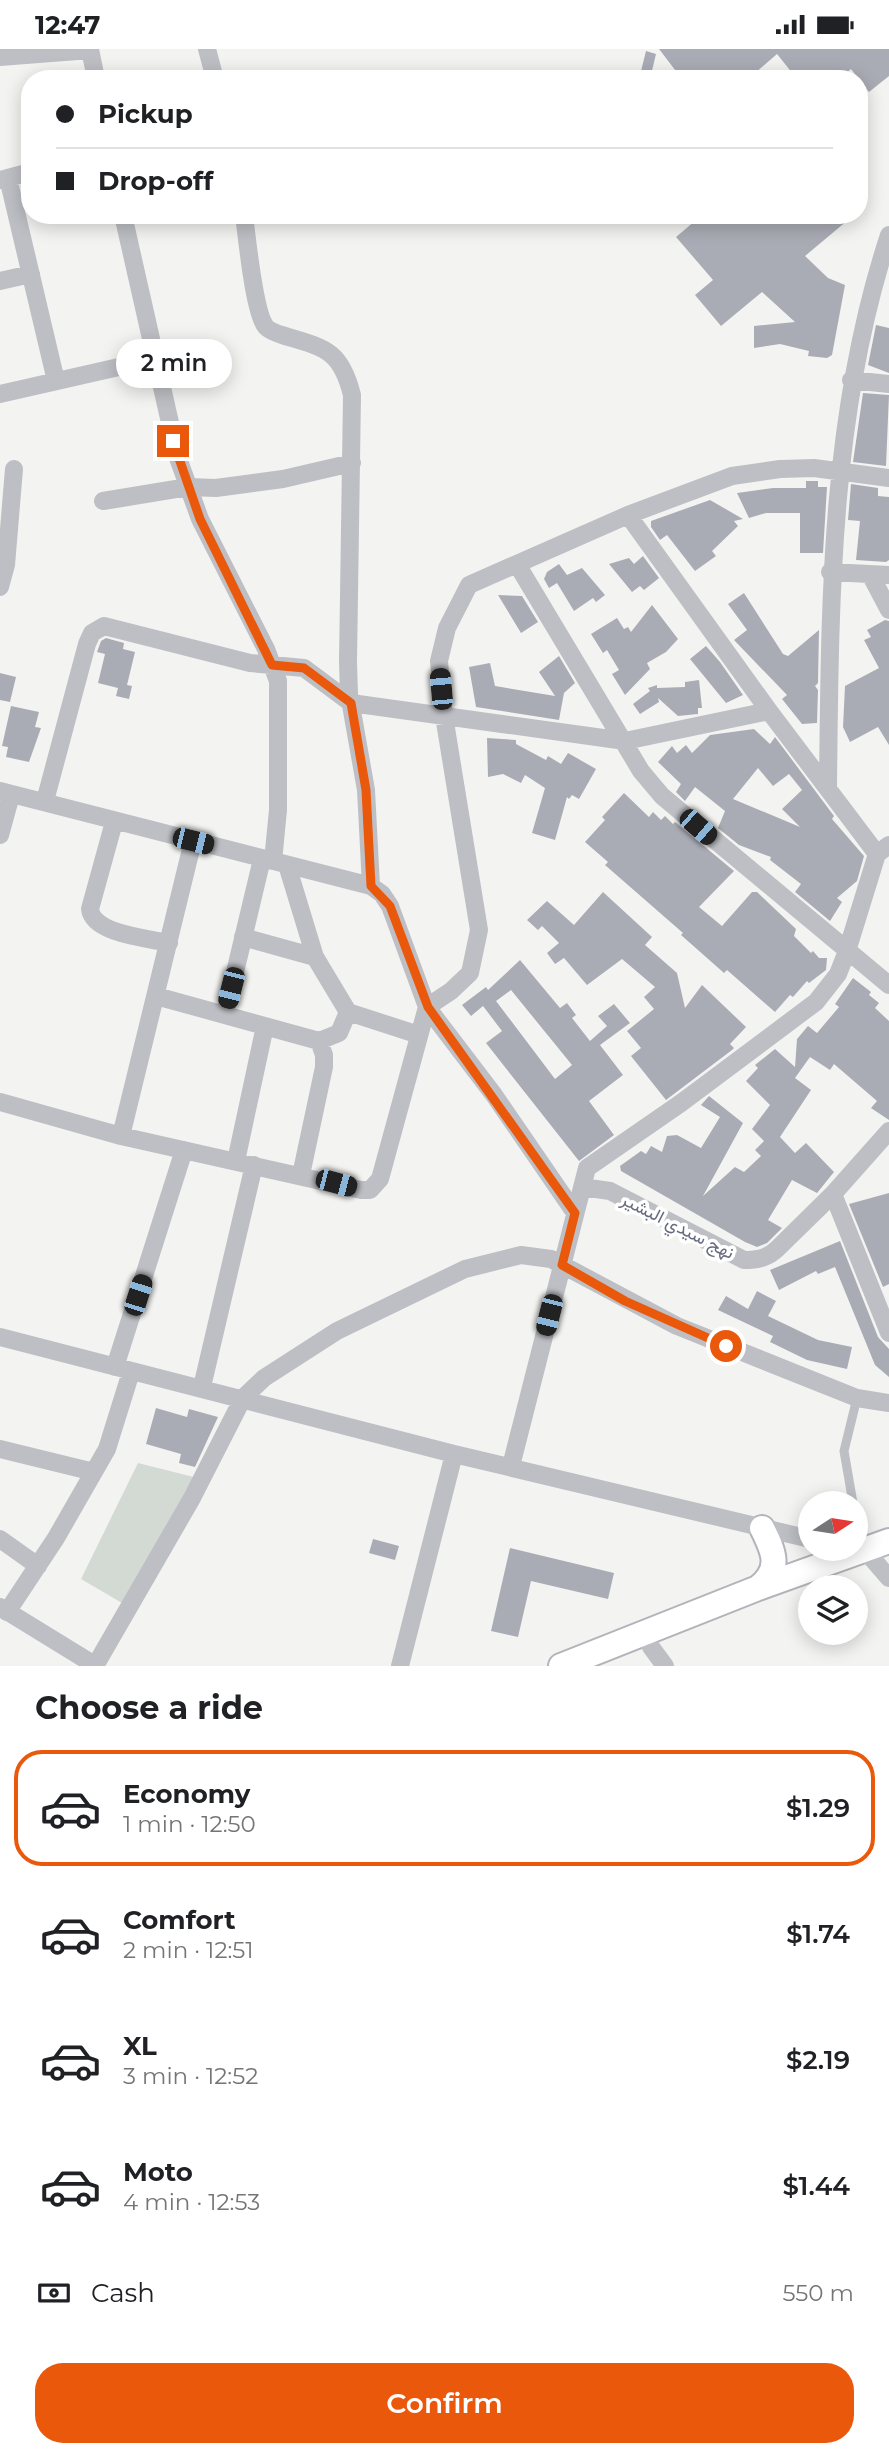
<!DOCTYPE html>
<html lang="en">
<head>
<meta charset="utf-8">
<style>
	:root { --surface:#fff; --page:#f6f6f6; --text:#202124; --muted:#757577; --line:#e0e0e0; --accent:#ea580c }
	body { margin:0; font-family:Montserrat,Vazirmatn,sans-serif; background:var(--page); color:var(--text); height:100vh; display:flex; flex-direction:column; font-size:26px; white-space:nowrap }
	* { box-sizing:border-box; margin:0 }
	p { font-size:23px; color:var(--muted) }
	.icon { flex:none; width:38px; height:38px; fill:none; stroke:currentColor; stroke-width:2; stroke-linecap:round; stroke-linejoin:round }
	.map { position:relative; height:1617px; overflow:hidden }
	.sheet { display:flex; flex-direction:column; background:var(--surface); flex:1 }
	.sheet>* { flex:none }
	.hud { position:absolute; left:21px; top:21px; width:847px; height:154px; border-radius:28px; box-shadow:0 4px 18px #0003; display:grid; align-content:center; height:154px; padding:0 35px; background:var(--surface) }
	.needle { width:46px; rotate:78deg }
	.fabs { position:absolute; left:798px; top:1442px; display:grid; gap:14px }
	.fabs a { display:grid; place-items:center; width:70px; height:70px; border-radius:50%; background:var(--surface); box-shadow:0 4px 18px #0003; font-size:35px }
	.end { position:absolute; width:32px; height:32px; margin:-16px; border:9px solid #ea580c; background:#fff; box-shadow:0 0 0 4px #fff }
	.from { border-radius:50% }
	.bubble { position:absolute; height:49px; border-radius:24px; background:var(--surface); box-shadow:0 4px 18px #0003; font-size:23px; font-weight:600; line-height:49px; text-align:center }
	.car { position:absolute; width:21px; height:42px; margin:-21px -10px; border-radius:9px; box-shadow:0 0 5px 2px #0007; background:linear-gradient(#222 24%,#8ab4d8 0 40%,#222 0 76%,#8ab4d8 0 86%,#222 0) }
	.hud b { display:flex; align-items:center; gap:24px; height:66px; font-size:26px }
	.hud b+b { border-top:2px solid var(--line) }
	.hud i { width:18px; height:18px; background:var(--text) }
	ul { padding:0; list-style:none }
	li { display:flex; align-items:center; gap:21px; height:116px; margin:0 14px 10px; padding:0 21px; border:4px solid transparent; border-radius:28px }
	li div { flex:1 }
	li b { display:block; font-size:26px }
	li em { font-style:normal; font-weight:600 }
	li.active { border-color:var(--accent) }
	li>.icon { width:63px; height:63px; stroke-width:1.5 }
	h2 { padding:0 35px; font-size:32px; line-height:84px }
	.pay { display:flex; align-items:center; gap:18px; height:77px; padding:0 35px; font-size:26px }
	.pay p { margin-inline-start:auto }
	.button { display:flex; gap:14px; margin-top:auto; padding:14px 35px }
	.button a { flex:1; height:80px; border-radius:28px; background:var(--accent); color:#fff; font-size:28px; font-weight:600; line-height:80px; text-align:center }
	.status { display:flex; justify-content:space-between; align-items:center; height:49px; padding:0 35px; background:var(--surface); direction:ltr }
	.status svg { height:19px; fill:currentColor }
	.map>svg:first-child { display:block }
	.green { fill:#d3dad4 }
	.building { fill:#aaacb5; fill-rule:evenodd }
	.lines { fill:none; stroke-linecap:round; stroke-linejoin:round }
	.secondary-casing { stroke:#b3b4bb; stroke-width:28 }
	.lane { stroke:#bebfc4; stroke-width:9 }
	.street { stroke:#bebfc4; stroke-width:18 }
	.secondary { stroke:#fff; stroke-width:24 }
	.route { stroke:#ea580c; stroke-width:9 }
	.labels { text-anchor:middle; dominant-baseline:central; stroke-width:7; stroke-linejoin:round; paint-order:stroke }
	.street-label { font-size:18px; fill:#676b7e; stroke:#fff }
</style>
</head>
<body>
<div class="status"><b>12:47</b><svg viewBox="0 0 49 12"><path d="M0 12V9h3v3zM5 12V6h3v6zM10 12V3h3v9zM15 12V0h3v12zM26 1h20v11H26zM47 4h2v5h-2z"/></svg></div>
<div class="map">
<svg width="889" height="1617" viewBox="0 0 889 1617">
	<rect width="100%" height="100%" fill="#f3f4f1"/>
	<path class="green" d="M138,1414L194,1428L122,1554L81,1530Z"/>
	<path class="building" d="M659,0H889V27L869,43L851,20L839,30H797L777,5L748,30H682Z
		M646,2L656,5L650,30H639Z
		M702,166H854L805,207L828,229L845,236L832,306L827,309L808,307L809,302L780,295L754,299V277L795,273L762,243L721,277L695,246L713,231L676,188Z
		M876,276L889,279V324L868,316Z
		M863,344L889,346L886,417L853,413Z
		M806,432H818V438H827L823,504H800V464H766L749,469L737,444L773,439H806Z
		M851,435L878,439V447L889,448V511L886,513L856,511L860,472L848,471Z
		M710,451L743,470L734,472L738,477L712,502L716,507L695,522L667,486L660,491L651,478V472Z
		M643,507L659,529L644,541L640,537L632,543L609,515L629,509L634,515Z
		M559,515L567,526L582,519L605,546L596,553L593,549L574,562L557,534L549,539L544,530L547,523Z
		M744,544L783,605L788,607L819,581L818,634L815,637L818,641L817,674L802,675L782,650L787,646L734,591L747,581L728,555Z
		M498,546L522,547L538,573L521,584Z
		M652,556L678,590L666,603L647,614L650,620L625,646L612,625L619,621L607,601L603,604L591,585L617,569L624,580L628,578L631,583Z
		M885,571L889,572V696L878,678L850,693L843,678L845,637L879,619L864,591L871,588L867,581Z
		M106,589L124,594L123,600L135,603L127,636L132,637L129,650L116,647L118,639L98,634L105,605L97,603L101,592Z
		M706,597L720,613L743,646L726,654L690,610Z
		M559,607L575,634L564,644L559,671L476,658L469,618L490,614L495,637L555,647L539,623Z
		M0,624L16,628L10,653L0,651Z
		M699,631L702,659H698V665L678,667L658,649L659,653L640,665L633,655L650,642L648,639L657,636V639L685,638V633Z
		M11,657L39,663L35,678L41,679L29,713L6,708L8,698L2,697Z
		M754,680L770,695L775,688L834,767L832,770L864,807L857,832L837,849L842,853L830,872L795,843L801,835L770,811L771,808L739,796L718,779L725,762L695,738L685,752L676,743L681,735L658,713L672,697L677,704L686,696L692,704L710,686ZM758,719L773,737L789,725L802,741L782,760L800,778L733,750Z
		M487,689L516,691V695L546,711L548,707L561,715L568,704L596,720L579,750L572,746L569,750L567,748L555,791L532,784L545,739L525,726L521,734L503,725L488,728Z
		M624,744L649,768L653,763L661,771L665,767L673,775L675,773L734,822L699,858L722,877L752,843H757L796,880L794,887L811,904L813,902L819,909H827L826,921L809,934L807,932L793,948L790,946L775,963L727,921L724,924L681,886L683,884L605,816L608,813L585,793L605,771L602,768Z
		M603,843L652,888L645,896L677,924L685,959L702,936L746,978L730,995L734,999L732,1001L666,1051L631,1007L641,999L627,982L654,960L644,948L655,938L622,910L587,936L564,909L555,915L547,904L559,894L542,877L538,881L527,871L547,852L574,876Z
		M520,911L560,959L567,954L576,966L572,969L590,992L607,977L598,967L614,955L630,974L600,996L623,1026L589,1052L614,1086L579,1112L486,994L502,982L483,957L471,967L462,956L486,938L488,941ZM511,941L572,1016L555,1030L496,952Z
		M853,929L871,943L869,946L879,954L875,959L889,972V1071L871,1059L877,1052L834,1015L830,1021L810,1008L795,1029L811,1041L780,1088L795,1104L806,1094L834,1123L817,1144L792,1131L768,1171L782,1179L767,1194L757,1198L745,1193L621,1122L620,1117L641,1102L646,1105L651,1097L662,1103L667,1087L677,1086L701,1099L720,1068L701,1056L709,1047L743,1074L703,1147L735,1118L744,1123L761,1107L755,1101L764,1092L752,1080L770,1056L746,1032L758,1019L755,1016L775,1000L795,1018L797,990L808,977L817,984L839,958L835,955Z
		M889,1144V1235L883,1238L849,1155Z
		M840,1192L878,1288L889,1300V1328L875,1316L835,1218L818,1225L816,1222L779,1241L770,1221Z
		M757,1242L776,1252L768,1267L818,1291L852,1298L847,1320L807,1311L770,1293L773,1287L718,1261L726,1247L748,1260Z
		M156,1359L187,1368L189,1360L218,1368L195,1418L179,1414L181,1405L146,1395Z
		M373,1490L399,1497L395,1511L369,1504Z
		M510,1499L614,1524L608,1550L531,1532L518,1588L491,1582Z"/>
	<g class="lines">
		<defs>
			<path id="secondary" d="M758,1539C782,1520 774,1503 762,1479
				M561,1617L758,1539L889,1492"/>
		</defs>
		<use href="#secondary" class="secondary-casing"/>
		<path class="lane" d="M853,1454L844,1402L857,1349
			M856,1466L864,1499"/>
		<path class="street" d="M90,0L96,30
			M207,0L215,30
			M0,8L90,1
			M8,129L56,332
			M0,131L30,123
			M123,166L178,409L200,470L266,600L278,632V761L273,812
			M244,166C247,188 254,264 266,278C271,283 279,285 285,287C326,299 341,302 352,346L348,613L349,645L366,741L371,837
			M0,232L31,225
			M851,331L889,335
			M0,345L154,310
			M103,452L188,438L216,439L283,430L352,414
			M628,466L769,662L877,805
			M517,515L641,722L662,747L889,936
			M830,523L889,526
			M870,525L889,561
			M0,538L6,516L14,420
			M828,738C830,551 830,365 889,186
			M0,742L371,837L382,845L390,857L427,958L494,1046L575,1164
			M45,752L87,595L92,584L104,577L250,614L304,619L351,654L625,692L769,662
			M114,773L90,860C93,885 147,889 169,894
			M0,786L11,746
			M287,816L315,908L348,963L419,986
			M243,888L315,908
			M156,947L319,992L339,984L348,963
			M225,965L262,810
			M0,1053L121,1087L361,1141H370L380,1130L427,958L451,942L470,924L479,881L444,667L439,612L447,579L469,536L628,466L732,427L780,420L814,419L889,429
			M121,1087L193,792
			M236,1112L265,977
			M301,1126L324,1018V1006L319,992
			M582,1138L610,1142L744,1211C758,1211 768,1209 778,1199L833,1145L889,1082
			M833,1145L889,1284
			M0,1288L454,1405L810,1490
			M115,1318L184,1101
			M202,1338L254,1116
			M0,1400L94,1423
			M511,1417L587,1119L681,1054L816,953L838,925L847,902L877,805L889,796
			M0,1490L38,1517
			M856,1499L864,1500L889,1529
			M0,1558L96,1617
			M7,1563L56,1489L107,1400L131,1323
			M651,1598L665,1617
			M95,1617L192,1449L243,1349L264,1329L337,1282L465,1220L521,1206L551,1210L677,1277L857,1349L889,1354
			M400,1617L454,1405"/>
		<use href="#secondary" class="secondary"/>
	</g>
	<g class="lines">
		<path class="route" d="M173,392L200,470L272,616L304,619L351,654L366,741L371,837L390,857L428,958L575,1164L562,1216L625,1252L726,1297"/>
	</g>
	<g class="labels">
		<g class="street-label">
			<text transform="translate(678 1177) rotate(27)">نهج سيدي البشير</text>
		</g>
	</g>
</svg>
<div class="fabs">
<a><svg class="needle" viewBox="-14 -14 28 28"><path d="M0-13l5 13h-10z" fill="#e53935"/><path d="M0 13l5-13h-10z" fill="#757577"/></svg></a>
<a><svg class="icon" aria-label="layers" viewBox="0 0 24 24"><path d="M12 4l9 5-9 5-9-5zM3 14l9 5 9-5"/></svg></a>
</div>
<i class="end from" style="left:726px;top:1297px"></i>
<i class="end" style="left:173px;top:392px"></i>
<div class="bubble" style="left:116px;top:290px;width:116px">2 min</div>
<i class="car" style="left:441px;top:640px;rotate:355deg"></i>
<i class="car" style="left:698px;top:778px;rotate:131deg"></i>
<i class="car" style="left:193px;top:792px;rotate:104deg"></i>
<i class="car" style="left:231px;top:939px;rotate:194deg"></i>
<i class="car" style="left:336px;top:1134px;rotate:105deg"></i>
<i class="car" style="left:138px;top:1246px;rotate:18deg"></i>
<i class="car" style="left:549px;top:1266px;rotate:194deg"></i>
<div class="hud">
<b><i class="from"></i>Pickup</b>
<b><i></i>Drop-off</b>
</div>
</div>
<section class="sheet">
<h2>Choose a ride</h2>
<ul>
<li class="active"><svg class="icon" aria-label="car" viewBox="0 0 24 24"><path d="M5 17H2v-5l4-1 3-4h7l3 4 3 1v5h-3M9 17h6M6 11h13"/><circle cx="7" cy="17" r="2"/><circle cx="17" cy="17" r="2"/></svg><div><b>Economy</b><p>1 min · 12:50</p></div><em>$1.29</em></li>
<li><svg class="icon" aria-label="car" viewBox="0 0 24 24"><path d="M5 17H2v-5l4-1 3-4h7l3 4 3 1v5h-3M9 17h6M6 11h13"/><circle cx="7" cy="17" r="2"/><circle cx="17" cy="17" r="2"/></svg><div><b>Comfort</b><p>2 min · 12:51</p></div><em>$1.74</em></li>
<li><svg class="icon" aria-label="car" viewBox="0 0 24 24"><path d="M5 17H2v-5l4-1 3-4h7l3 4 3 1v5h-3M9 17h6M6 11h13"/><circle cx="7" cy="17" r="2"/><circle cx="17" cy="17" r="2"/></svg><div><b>XL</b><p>3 min · 12:52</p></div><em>$2.19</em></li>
<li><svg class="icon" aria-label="car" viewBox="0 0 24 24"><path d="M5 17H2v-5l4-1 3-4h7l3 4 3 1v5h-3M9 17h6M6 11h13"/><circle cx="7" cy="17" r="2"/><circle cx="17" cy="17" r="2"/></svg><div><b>Moto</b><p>4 min · 12:53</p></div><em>$1.44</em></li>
</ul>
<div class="pay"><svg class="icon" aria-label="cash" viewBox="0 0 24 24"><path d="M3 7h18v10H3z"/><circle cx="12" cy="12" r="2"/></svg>Cash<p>550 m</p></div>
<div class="button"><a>Confirm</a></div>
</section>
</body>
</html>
